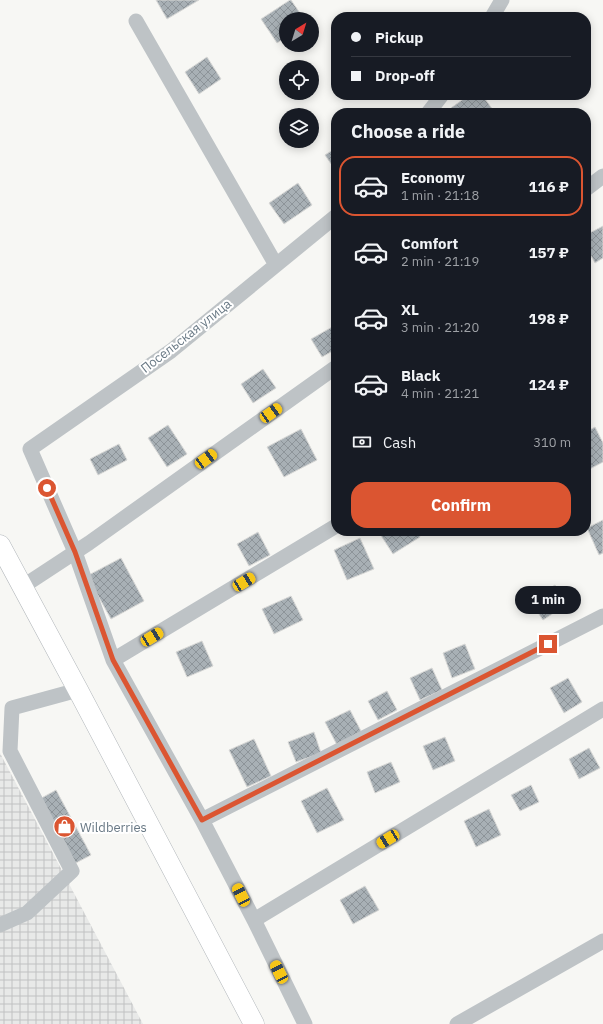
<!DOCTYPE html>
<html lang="en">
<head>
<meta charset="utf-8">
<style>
	:root { --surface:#171b24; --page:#242831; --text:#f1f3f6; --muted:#9ea1a6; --line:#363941; --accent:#db5531 }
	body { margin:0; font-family:"IBM Plex Sans",sans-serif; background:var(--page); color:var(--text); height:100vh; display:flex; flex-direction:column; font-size:15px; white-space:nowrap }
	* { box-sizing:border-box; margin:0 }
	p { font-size:13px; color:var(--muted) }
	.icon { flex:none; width:22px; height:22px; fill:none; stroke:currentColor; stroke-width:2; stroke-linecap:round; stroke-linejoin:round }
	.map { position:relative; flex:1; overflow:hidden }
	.side { position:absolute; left:331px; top:108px; width:260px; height:428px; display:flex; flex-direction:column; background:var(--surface); border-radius:16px; box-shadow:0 2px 10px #0003 }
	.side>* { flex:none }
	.hud { position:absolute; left:331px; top:12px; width:260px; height:88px; border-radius:16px; box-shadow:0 2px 10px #0003; display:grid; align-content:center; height:88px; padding:0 20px; background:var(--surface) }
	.needle { width:26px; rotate:38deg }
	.fabs { position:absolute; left:279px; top:12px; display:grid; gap:8px }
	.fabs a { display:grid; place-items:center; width:40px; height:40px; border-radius:50%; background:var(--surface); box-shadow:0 2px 10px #0003; font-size:20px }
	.end { position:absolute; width:18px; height:18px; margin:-9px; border:5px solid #db5531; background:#fff; box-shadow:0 0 0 2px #fff }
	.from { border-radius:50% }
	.bubble { position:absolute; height:28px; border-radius:14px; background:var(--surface); box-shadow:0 2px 10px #0003; font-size:13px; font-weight:700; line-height:28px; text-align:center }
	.car { position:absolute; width:12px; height:24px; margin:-12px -6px; border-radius:5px; box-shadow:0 0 3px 1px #0007; background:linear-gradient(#f5c518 24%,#345 0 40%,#f5c518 0 76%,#345 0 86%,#f5c518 0) }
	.hud b { display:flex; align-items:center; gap:14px; height:38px; font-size:15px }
	.hud b+b { border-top:1px solid var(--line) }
	.hud i { width:10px; height:10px; background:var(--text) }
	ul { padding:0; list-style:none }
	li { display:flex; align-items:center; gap:12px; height:60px; margin:0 8px 6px; padding:0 12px; border:2px solid transparent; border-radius:16px }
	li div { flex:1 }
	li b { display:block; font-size:15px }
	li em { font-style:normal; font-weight:700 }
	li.on { border-color:var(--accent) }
	li>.icon { width:36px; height:36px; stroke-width:1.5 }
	h2 { padding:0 20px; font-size:18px; line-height:48px }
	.pay { display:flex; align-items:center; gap:10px; height:44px; padding:0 20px; font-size:15px }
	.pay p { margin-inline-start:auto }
	.action { display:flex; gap:8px; margin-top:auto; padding:8px 20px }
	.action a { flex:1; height:46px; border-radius:16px; background:var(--accent); color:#fff; font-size:16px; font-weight:700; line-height:46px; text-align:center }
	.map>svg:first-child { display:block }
	.industrial { fill:url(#industrial-grid) }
	.building { fill:url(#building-cross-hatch); stroke:#d9d9d7 }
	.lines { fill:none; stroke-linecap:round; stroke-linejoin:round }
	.major-casing { stroke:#b2b7bb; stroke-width:21 }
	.minor { stroke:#bec3c6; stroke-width:15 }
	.major { stroke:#fff; stroke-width:20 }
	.route { stroke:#db5531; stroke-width:5 }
	.labels { text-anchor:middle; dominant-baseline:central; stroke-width:4; stroke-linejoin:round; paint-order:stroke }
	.street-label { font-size:13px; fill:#687884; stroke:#fff }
	.poi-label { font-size:13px; fill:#687884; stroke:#fff; text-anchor:start }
</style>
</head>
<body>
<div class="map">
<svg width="603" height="1024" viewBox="0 0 603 1024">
	<defs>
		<pattern id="industrial-grid" width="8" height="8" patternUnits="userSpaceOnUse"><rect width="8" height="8" fill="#e8e9e8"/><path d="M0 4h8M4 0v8" fill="none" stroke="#c0c2c2"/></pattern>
		<pattern id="building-cross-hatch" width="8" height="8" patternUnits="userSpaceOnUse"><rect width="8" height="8" fill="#a8b0b5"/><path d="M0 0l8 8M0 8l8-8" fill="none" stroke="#8d9499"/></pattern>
	</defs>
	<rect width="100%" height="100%" fill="#f7f7f4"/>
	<path class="industrial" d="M0,753L143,1024H0Z"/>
	<path class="building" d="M156,0H199L167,19Z
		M290,0H291L304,19H286V37L277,43L261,19Z
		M207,57L221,79L199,94L185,72Z
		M469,95H482L493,110L489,113H455L451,108Z
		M336,148V171L325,155Z
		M298,183L312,205L284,224L269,203Z
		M603,226V258L595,263L586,247V235Z
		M334,326L336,329V349L322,357L311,339Z
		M263,369L276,388L253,403L241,384Z
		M168,425L187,454L167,467L148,438Z
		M595,427L603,443V462L586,471V432Z
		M301,429L317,460L284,477L267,447Z
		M119,444L127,460L98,475L90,459Z
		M603,520V553L599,555L587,528Z
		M378,531H417L420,537L393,554Z
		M258,532L270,555L249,566L237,544Z
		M360,538L374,569L347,580L334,550Z
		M121,558L144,601L111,619L87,576Z
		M555,585L567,604L543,620L530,601Z
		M291,596L303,620L274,634L262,609Z
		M202,641L213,666L187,677L176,652Z
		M465,644L475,669L452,678L443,653Z
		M432,668L442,690L420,700L410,678Z
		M568,678L582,702L564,713L550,688Z
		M387,691L397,710L378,720L368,701Z
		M350,710L362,733L337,745L325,722Z
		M314,732L321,753L296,762L288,742Z
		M445,737L455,761L433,770L423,746Z
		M254,739L271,776L247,787L229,750Z
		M589,748L600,768L579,779L569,759Z
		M391,762L400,782L375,793L367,772Z
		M531,785L539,802L520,811L511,795Z
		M327,788L344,820L317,833L301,801Z
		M56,790L91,855L72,865L38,800Z
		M489,809L501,835L476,847L464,821Z
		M365,886L379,910L353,924L340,900Z"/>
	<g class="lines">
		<defs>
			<path id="major" d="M0,545L78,690L254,1024"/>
		</defs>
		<use href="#major" class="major-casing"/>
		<path class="minor" d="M492,17L502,0
			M136,21L276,265
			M428,113L442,95
			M586,189L603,176
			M22,587L89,543L336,367
			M113,660L336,526
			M202,820L603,616
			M254,920L603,709
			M0,925L27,913L72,871L10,751L12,708L78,690
			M305,1024L254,920L202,820L113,660L75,552L30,449L171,351L336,216
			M457,1024L603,941"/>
		<use href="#major" class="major"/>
	</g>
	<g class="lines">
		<path class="route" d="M47,488L75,552L113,660L202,820L548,644"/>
	</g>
	<defs>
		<symbol id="shop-disc" viewBox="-11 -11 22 22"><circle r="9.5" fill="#db5531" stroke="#fff"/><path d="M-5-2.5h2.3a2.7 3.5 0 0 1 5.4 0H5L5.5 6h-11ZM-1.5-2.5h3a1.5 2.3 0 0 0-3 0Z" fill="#fff"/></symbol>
	</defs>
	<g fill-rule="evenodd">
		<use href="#shop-disc" x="52" y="814" width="25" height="25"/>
	</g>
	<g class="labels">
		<g class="street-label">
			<text transform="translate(186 336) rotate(-38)">Посельская улица</text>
		</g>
		<g class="poi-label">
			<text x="80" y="827">Wildberries</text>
		</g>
	</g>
</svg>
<div class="fabs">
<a><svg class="needle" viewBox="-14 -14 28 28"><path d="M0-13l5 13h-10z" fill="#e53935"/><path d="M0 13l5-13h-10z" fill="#9ea1a6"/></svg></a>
<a><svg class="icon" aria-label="locate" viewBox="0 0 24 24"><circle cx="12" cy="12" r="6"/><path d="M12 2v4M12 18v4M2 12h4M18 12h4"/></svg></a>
<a><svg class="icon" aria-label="layers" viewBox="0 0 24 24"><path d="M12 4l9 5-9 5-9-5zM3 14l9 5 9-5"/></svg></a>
</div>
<i class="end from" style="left:47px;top:488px"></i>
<i class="end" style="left:548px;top:644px"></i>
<div class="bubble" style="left:515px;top:586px;width:66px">1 min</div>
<i class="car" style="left:271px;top:413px;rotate:55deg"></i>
<i class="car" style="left:206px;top:459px;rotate:54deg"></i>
<i class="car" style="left:244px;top:582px;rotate:59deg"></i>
<i class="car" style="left:152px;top:637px;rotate:59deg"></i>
<i class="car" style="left:388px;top:839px;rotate:239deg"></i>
<i class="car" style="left:241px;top:895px;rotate:333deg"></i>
<i class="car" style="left:279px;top:972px;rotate:333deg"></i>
<div class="hud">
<b><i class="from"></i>Pickup</b>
<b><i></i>Drop-off</b>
</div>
<section class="side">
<h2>Choose a ride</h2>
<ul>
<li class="on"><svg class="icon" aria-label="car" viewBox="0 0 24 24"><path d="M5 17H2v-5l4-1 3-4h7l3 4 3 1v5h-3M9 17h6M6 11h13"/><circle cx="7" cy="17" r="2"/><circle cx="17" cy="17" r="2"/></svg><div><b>Economy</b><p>1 min · 21:18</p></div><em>116 ₽</em></li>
<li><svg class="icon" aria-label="car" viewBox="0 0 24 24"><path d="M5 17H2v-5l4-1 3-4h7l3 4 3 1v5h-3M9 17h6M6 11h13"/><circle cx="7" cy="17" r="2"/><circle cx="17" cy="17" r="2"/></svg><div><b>Comfort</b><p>2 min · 21:19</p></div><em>157 ₽</em></li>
<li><svg class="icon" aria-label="car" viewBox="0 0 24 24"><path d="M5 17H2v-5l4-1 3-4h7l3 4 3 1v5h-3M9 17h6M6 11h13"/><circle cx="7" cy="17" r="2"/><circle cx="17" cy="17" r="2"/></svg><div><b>XL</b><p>3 min · 21:20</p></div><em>198 ₽</em></li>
<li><svg class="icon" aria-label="car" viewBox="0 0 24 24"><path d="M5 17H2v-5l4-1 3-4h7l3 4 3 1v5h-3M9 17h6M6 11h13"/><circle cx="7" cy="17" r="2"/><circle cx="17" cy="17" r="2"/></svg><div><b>Black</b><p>4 min · 21:21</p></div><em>124 ₽</em></li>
</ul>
<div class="pay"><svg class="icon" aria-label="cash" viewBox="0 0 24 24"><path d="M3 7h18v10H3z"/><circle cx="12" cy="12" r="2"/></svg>Cash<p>310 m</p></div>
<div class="action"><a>Confirm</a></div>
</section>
</div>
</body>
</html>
